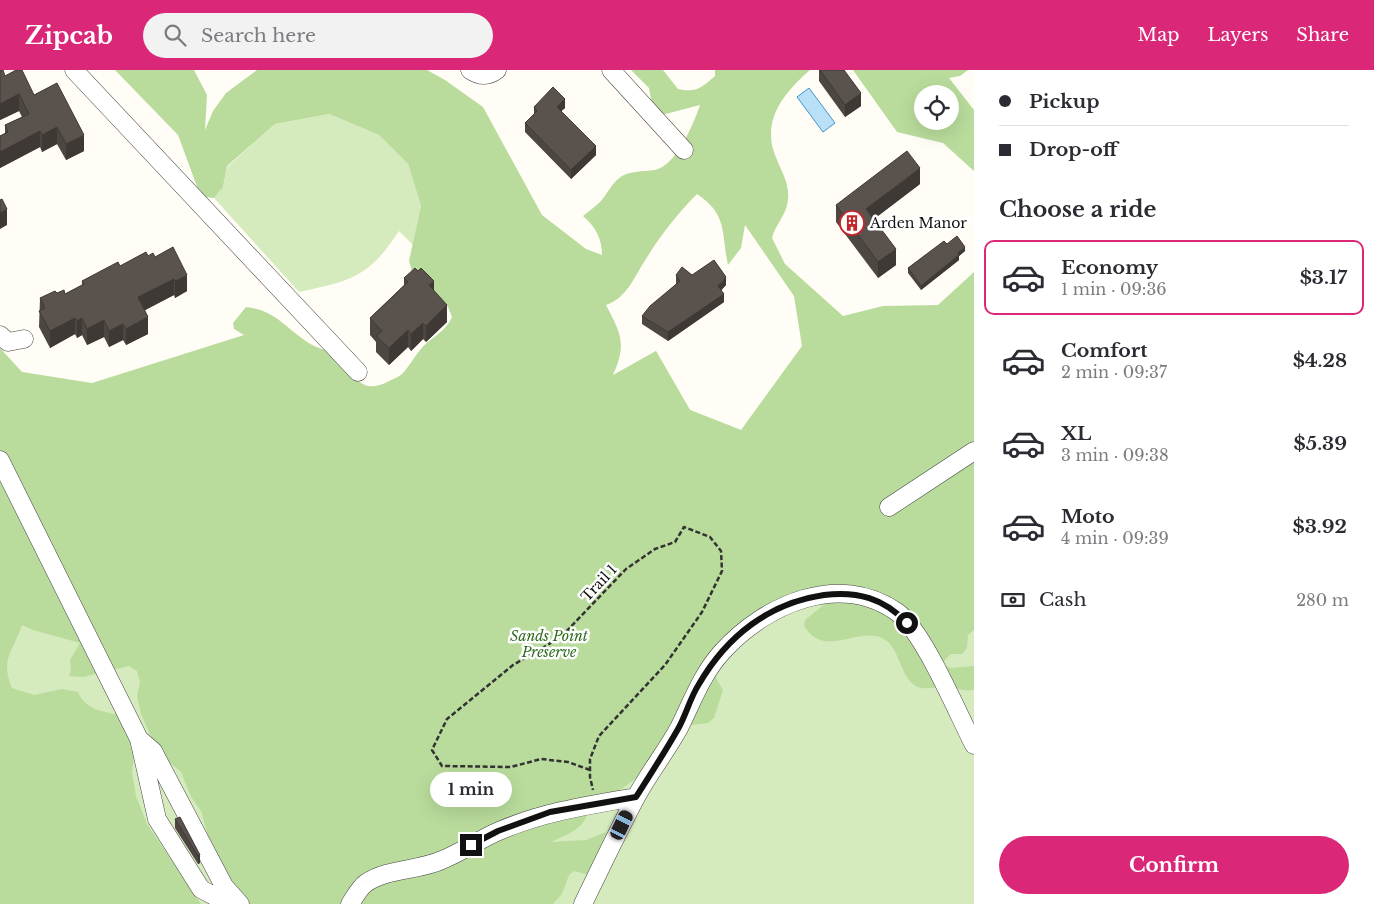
<!DOCTYPE html>
<html lang="en">
<head>
<meta charset="utf-8">
<style>
	:root { --surface:#fff; --page:#f2f2f3; --text:#2b2b33; --muted:#7c7c81; --line:#e1e1e2; --accent:#db2777 }
	body { margin:0; font-family:"Libre Baskerville",serif; background:var(--page); color:var(--text); height:100vh; display:flex; flex-direction:column; font-size:19px; white-space:nowrap }
	* { box-sizing:border-box; margin:0 }
	p { font-size:16px; color:var(--muted) }
	.icon { flex:none; width:28px; height:28px; fill:none; stroke:currentColor; stroke-width:2; stroke-linecap:round; stroke-linejoin:round }
	.map { position:relative; flex:1; overflow:hidden }
	.details { display:flex; flex-direction:column; background:var(--surface); width:400px }
	.details>* { flex:none }
	.hud { display:grid; align-content:center; height:110px; padding:0 25px; background:var(--surface) }
	.buttons { position:absolute; left:914px; top:15px; display:grid; gap:10px }
	.buttons a { display:grid; place-items:center; width:45px; height:45px; border-radius:50%; background:var(--surface); box-shadow:0 5px 20px #0002; font-size:25px }
	.end { position:absolute; width:22px; height:22px; margin:-11px; border:6px solid #111; background:#fff; box-shadow:0 0 0 2px #fff }
	.from { border-radius:50% }
	.bubble { position:absolute; height:35px; border-radius:18px; background:var(--surface); box-shadow:0 5px 20px #0002; font-size:16px; font-weight:800; line-height:35px; text-align:center }
	.car { position:absolute; width:15px; height:30px; margin:-15px -8px; border-radius:6px; box-shadow:0 0 4px 1px #0007; background:linear-gradient(#222 24%,#8ab4d8 0 40%,#222 0 76%,#8ab4d8 0 86%,#222 0) }
	.hud b { display:flex; align-items:center; gap:18px; height:48px; font-size:19px }
	.hud b+b { border-top:1px solid var(--line) }
	.hud i { width:12px; height:12px; background:var(--text) }
	ul { padding:0; list-style:none }
	li { display:flex; align-items:center; gap:15px; height:75px; margin:0 10px 8px; padding:0 15px; border:2px solid transparent; border-radius:10px }
	li div { flex:1 }
	li b { display:block; font-size:19px }
	li em { font-style:normal; font-weight:800 }
	li.current { border-color:var(--accent) }
	li>.icon { width:45px; height:45px; stroke-width:1.5 }
	h2 { padding:0 25px; font-size:22px; line-height:60px }
	.pay { display:flex; align-items:center; gap:12px; height:55px; padding:0 25px; font-size:19px }
	.pay p { margin-inline-start:auto }
	.action { display:flex; gap:10px; margin-top:auto; padding:10px 25px }
	.action a { flex:1; height:58px; border-radius:30px; background:var(--accent); color:#fff; font-size:20px; font-weight:800; line-height:58px; text-align:center }
	header { display:flex; align-items:center; gap:30px; box-sizing:border-box; height:70px; padding:0 25px; background:var(--accent); color:#fff }
	header strong { font-size:24px }
	nav { display:flex; gap:28px; margin-inline-start:auto; font-size:18px }
	.search { width:350px; height:45px; background:var(--page); display:flex; align-items:center; gap:12px; box-sizing:border-box; padding:0 18px; border-radius:28px; color:var(--muted); font-size:19px }
	main { display:flex; flex:1; min-height:0 }
	.map>svg:first-child { display:block }
	.green { fill:#d5ebbd }
	.forest { fill:#b9dc9c; fill-rule:evenodd }
	.water { fill:#b9e0f7; stroke:#3f96cf }
	.lines { fill:none; stroke-linecap:round; stroke-linejoin:round }
	.minor-casing { stroke:#444; stroke-width:19 }
	.path { stroke:#333; stroke-width:2.5; stroke-dasharray:5 2.5; stroke-linecap:butt }
	.minor { stroke:#fff; stroke-width:18 }
	.wall { fill:#4d4742 }
	.shaded-wall { fill:#3f3936 }
	.building { fill:#5a524d; stroke:#3f3936 }
	.route { stroke:#111; stroke-width:6 }
	.labels { text-anchor:middle; dominant-baseline:central; stroke-width:5; stroke-linejoin:round; paint-order:stroke }
	.poi-label { font-size:14px; fill:#111; stroke:#fff; text-anchor:start }
	.street-label { font-size:14px; fill:#111; stroke:#fff }
	.park-label { font-size:14px; font-style:italic; fill:#2f6b1f; stroke:#fff }
</style>
</head>
<body>
<header>
<strong>Zipcab</strong>
<div class="search"><svg class="icon" aria-label="search" viewBox="0 0 24 24"><circle cx="10" cy="10" r="6"/><path d="M15 15l6 6"/></svg>Search here</div>
<nav><a>Map</a><a>Layers</a><a>Share</a></nav>
</header>
<main>
<div class="map">
<svg width="974" height="834" viewBox="0 0 974 834">
	<rect width="100%" height="100%" fill="#fffdf5"/>
	<path class="green" d="M329,44L379,65L408,94L421,136L413,175L399,161C369,207 351,211 299,222L214,128L223,117L227,97L275,54Z
		M656,281L690,340L741,360L974,420V834H0V350L350,359L613,306Z"/>
	<path class="forest" d="M115,0H194L207,25L205,60L213,41L226,23L257,0H427L445,10L483,37L542,145L586,179L602,185C602,169 596,157 583,146C589,141 596,136 601,131C607,124 611,115 618,109C628,100 643,102 655,100C676,96 694,53 700,35L658,46L652,35L649,18L631,0H663L678,19C696,23 701,18 715,6V0H810C787,20 764,46 773,79C778,97 790,110 788,130C787,144 775,155 772,168L785,194L843,246L883,236L938,235L974,202V560L968,565L967,578L962,584H951L945,590L944,595L951,598L974,596V620C963,622 955,617 944,617C936,617 928,619 921,618C899,613 902,577 882,568C856,557 825,589 804,556L805,550L826,533L777,540L716,597V608L723,620L714,648L708,653L691,655L657,693L587,744C583,760 565,765 551,772L586,770L606,762L608,769L589,805L574,801L569,805L562,824L553,834H245L226,800L215,790L201,741L191,727L181,702L164,688L152,669L141,644L137,626L140,612L137,601L129,596L83,607L69,606L71,600L70,590L80,573L33,560L22,555C13,582 0,589 12,618L34,625L62,619L78,622C85,638 99,641 115,644L119,638L135,679L132,702L136,726L147,754L201,834H0V278L22,302L92,313L244,265L234,259L233,253L246,237C273,240 282,254 303,269C314,278 328,281 342,284C353,307 362,326 389,311C393,309 399,307 402,304C409,297 414,287 421,279C431,267 445,263 452,247L448,237L438,225L413,205L409,191L421,136L408,94L379,65L329,44L275,54L227,96L223,117L214,128L206,127L199,122L178,65ZM697,124C728,145 721,162 728,195L741,178L745,155L794,226L802,276L741,360L690,340L656,281L613,305C627,274 621,264 606,235C627,228 634,207 646,189C660,166 678,143 697,124Z
		M853,0H968L960,6L949,8L974,40V101L943,73L897,62ZM922,24H950V51H922Z"/>
	<path class="water" d="M809,18L835,53L823,62L797,27Z"/>
	<g class="lines">
		<defs>
			<path id="minor" d="M74,0L358,302
				M470,0C479,6 488,7 497,0
				M611,0L684,80
				M0,265L8,272L24,269
				M0,390L139,669L157,749L201,819L229,834
				M889,437L974,381
				M139,669L153,681L224,816L240,834
				M350,834C355,827 359,818 366,813C388,798 418,801 442,790C462,782 480,769 499,761C543,742 589,735 636,727
				M583,834C600,799 617,763 635,729C648,704 666,682 679,658C692,632 702,604 722,582C764,535 839,501 897,542C924,562 957,642 974,675"/>
		</defs>
		<use href="#minor" class="minor-casing"/>
		<path class="path" d="M590,700L568,692L541,689L511,697L442,696L432,680L447,649L513,595L561,567L626,499L655,479L675,472L684,457L710,467L721,481L722,501L702,542L665,595L599,666L590,689V707L593,720"/>
		<use href="#minor" class="minor"/>
	</g>
	<path class="wall" d="M0,0L5,6L34,25L84,81L66,90L57,74L42,82L40,77L0,98V66L5,63V55L22,47L19,41L0,50Z
		M819,0H844L861,36L845,47L819,11Z
		M534,37L565,38L561,41L596,85L571,109L525,62V53L534,44Z
		M920,114L874,149L896,195L878,208L836,152V135Z
		M947,174L965,181L959,186V190L921,220L908,203V198Z
		M148,186L155,187L187,221L175,228L174,225L144,240L148,264L126,275L123,270L109,277L104,267L87,275L82,265L77,268L75,264L50,278L39,257L40,228L57,223L65,224L82,215V211L120,196Z
		M676,205H692L726,215L721,220L724,232L668,271L642,254V246L676,214Z
		M404,208L434,221L447,252L426,272L423,269L411,281L408,277L389,295L376,282V272L370,265V248L404,215Z
		M175,749L200,785V793L198,794L175,758Z"/>
	<path class="shaded-wall" d="M861,23V36L845,47V35Z
		M19,24V41L0,50V34Z
		M565,29V38L557,45V37Z
		M57,57V74L42,82V65Z
		M40,61V77L0,98V82Z
		M84,65V81L66,90V74Z
		M596,76V85L571,109V100Z
		M920,98V114L866,155V139Z
		M7,139V155L0,159V143Z
		M965,177V181L959,186V190L921,220V216Z
		M896,179V195L878,208V192Z
		M187,205V221L175,228V211Z
		M726,207V215L718,224V216Z
		M174,209V225L138,244V227Z
		M434,211V227L429,215Z
		M724,224V232L668,271V262Z
		M447,235V252L426,272V256Z
		M148,247V264L126,275V259Z
		M75,248V264L50,278V261Z
		M82,248V265L77,268V251Z
		M104,250V267L87,275V259Z
		M423,253V269L411,281V264Z
		M123,254V270L109,277V261Z
		M408,260V277L389,295V278Z
		M200,785V793L198,794V786Z"/>
	<path class="building" d="M0,0H3L5,6L16,0H22L34,25L57,13L84,65L66,74L57,57L42,65L40,61L0,82V66L8,62L5,55L29,44L19,24L0,34Z
		M820,0H844L861,23L845,35Z
		M553,17L565,29L557,37L596,76L571,100L525,53L537,41L534,37Z
		M907,81L920,98L866,139L896,179L878,192L836,135Z
		M2,129L7,139L0,143V130Z
		M957,166L965,177L958,183L959,185L921,216L908,198L944,171L947,174Z
		M173,177L187,205L175,211L174,209L138,227L148,247L126,259L123,254L109,261L104,250L87,259L82,248L77,251L75,248L50,261L39,241L45,238L40,228L55,221L57,223L64,220L65,224L84,214L82,211L118,192L120,196L146,182L148,186L153,183L155,187Z
		M714,190L726,207L718,216L724,224L668,262L642,246L650,236L680,211L676,205L682,197L692,205Z
		M415,198L418,201L421,198L434,211L429,215L447,235L426,256L423,253L411,264L408,260L389,278L376,266L382,261L370,248L408,212L404,208Z
		M180,747L200,785L198,786L175,749Z"/>
	<g class="lines">
		<path class="route" d="M471,775L498,761L550,742L636,727C650,705 665,682 678,659C686,645 690,628 699,614C727,566 769,533 824,525C857,521 884,528 907,553"/>
	</g>
	<defs>
		<symbol id="building-ring" viewBox="-11 -11 22 22"><circle r="9.5" fill="#fff" stroke="#c4262e" stroke-width="1.5"/><path d="M-4-6H4V6H1V3H-1V6H-4ZM-2.5-4.3h1.7v1.8h-1.7ZM.8-4.3h1.7v1.8H.8ZM-2.5-1h1.7V.8h-1.7ZM.8-1h1.7V.8H.8Z" fill="#c4262e"/></symbol>
	</defs>
	<g fill-rule="evenodd">
		<use href="#building-ring" x="838" y="139" width="28" height="28"/>
	</g>
	<g class="labels">
		<g class="poi-label">
			<text x="870" y="153">Arden Manor</text>
		</g>
		<g class="street-label">
			<text transform="translate(599 513) rotate(-47)">Trail 1</text>
		</g>
		<g class="park-label">
			<text x="549" y="566">Sands Point<tspan x="549" dy="16">Preserve</tspan></text>
		</g>
	</g>
</svg>
<div class="buttons">
<a><svg class="icon" aria-label="locate" viewBox="0 0 24 24"><circle cx="12" cy="12" r="6"/><path d="M12 2v4M12 18v4M2 12h4M18 12h4"/></svg></a>
</div>
<i class="end from" style="left:907px;top:553px"></i>
<i class="end" style="left:471px;top:775px"></i>
<div class="bubble" style="left:430px;top:702px;width:82px">1 min</div>
<i class="car" style="left:622px;top:755px;rotate:26deg"></i>
</div>
<section class="details">
<div class="hud">
<b><i class="from"></i>Pickup</b>
<b><i></i>Drop-off</b>
</div>
<h2>Choose a ride</h2>
<ul>
<li class="current"><svg class="icon" aria-label="car" viewBox="0 0 24 24"><path d="M5 17H2v-5l4-1 3-4h7l3 4 3 1v5h-3M9 17h6M6 11h13"/><circle cx="7" cy="17" r="2"/><circle cx="17" cy="17" r="2"/></svg><div><b>Economy</b><p>1 min · 09:36</p></div><em>$3.17</em></li>
<li><svg class="icon" aria-label="car" viewBox="0 0 24 24"><path d="M5 17H2v-5l4-1 3-4h7l3 4 3 1v5h-3M9 17h6M6 11h13"/><circle cx="7" cy="17" r="2"/><circle cx="17" cy="17" r="2"/></svg><div><b>Comfort</b><p>2 min · 09:37</p></div><em>$4.28</em></li>
<li><svg class="icon" aria-label="car" viewBox="0 0 24 24"><path d="M5 17H2v-5l4-1 3-4h7l3 4 3 1v5h-3M9 17h6M6 11h13"/><circle cx="7" cy="17" r="2"/><circle cx="17" cy="17" r="2"/></svg><div><b>XL</b><p>3 min · 09:38</p></div><em>$5.39</em></li>
<li><svg class="icon" aria-label="car" viewBox="0 0 24 24"><path d="M5 17H2v-5l4-1 3-4h7l3 4 3 1v5h-3M9 17h6M6 11h13"/><circle cx="7" cy="17" r="2"/><circle cx="17" cy="17" r="2"/></svg><div><b>Moto</b><p>4 min · 09:39</p></div><em>$3.92</em></li>
</ul>
<div class="pay"><svg class="icon" aria-label="cash" viewBox="0 0 24 24"><path d="M3 7h18v10H3z"/><circle cx="12" cy="12" r="2"/></svg>Cash<p>280 m</p></div>
<div class="action"><a>Confirm</a></div>
</section>
</main>
</body>
</html>
